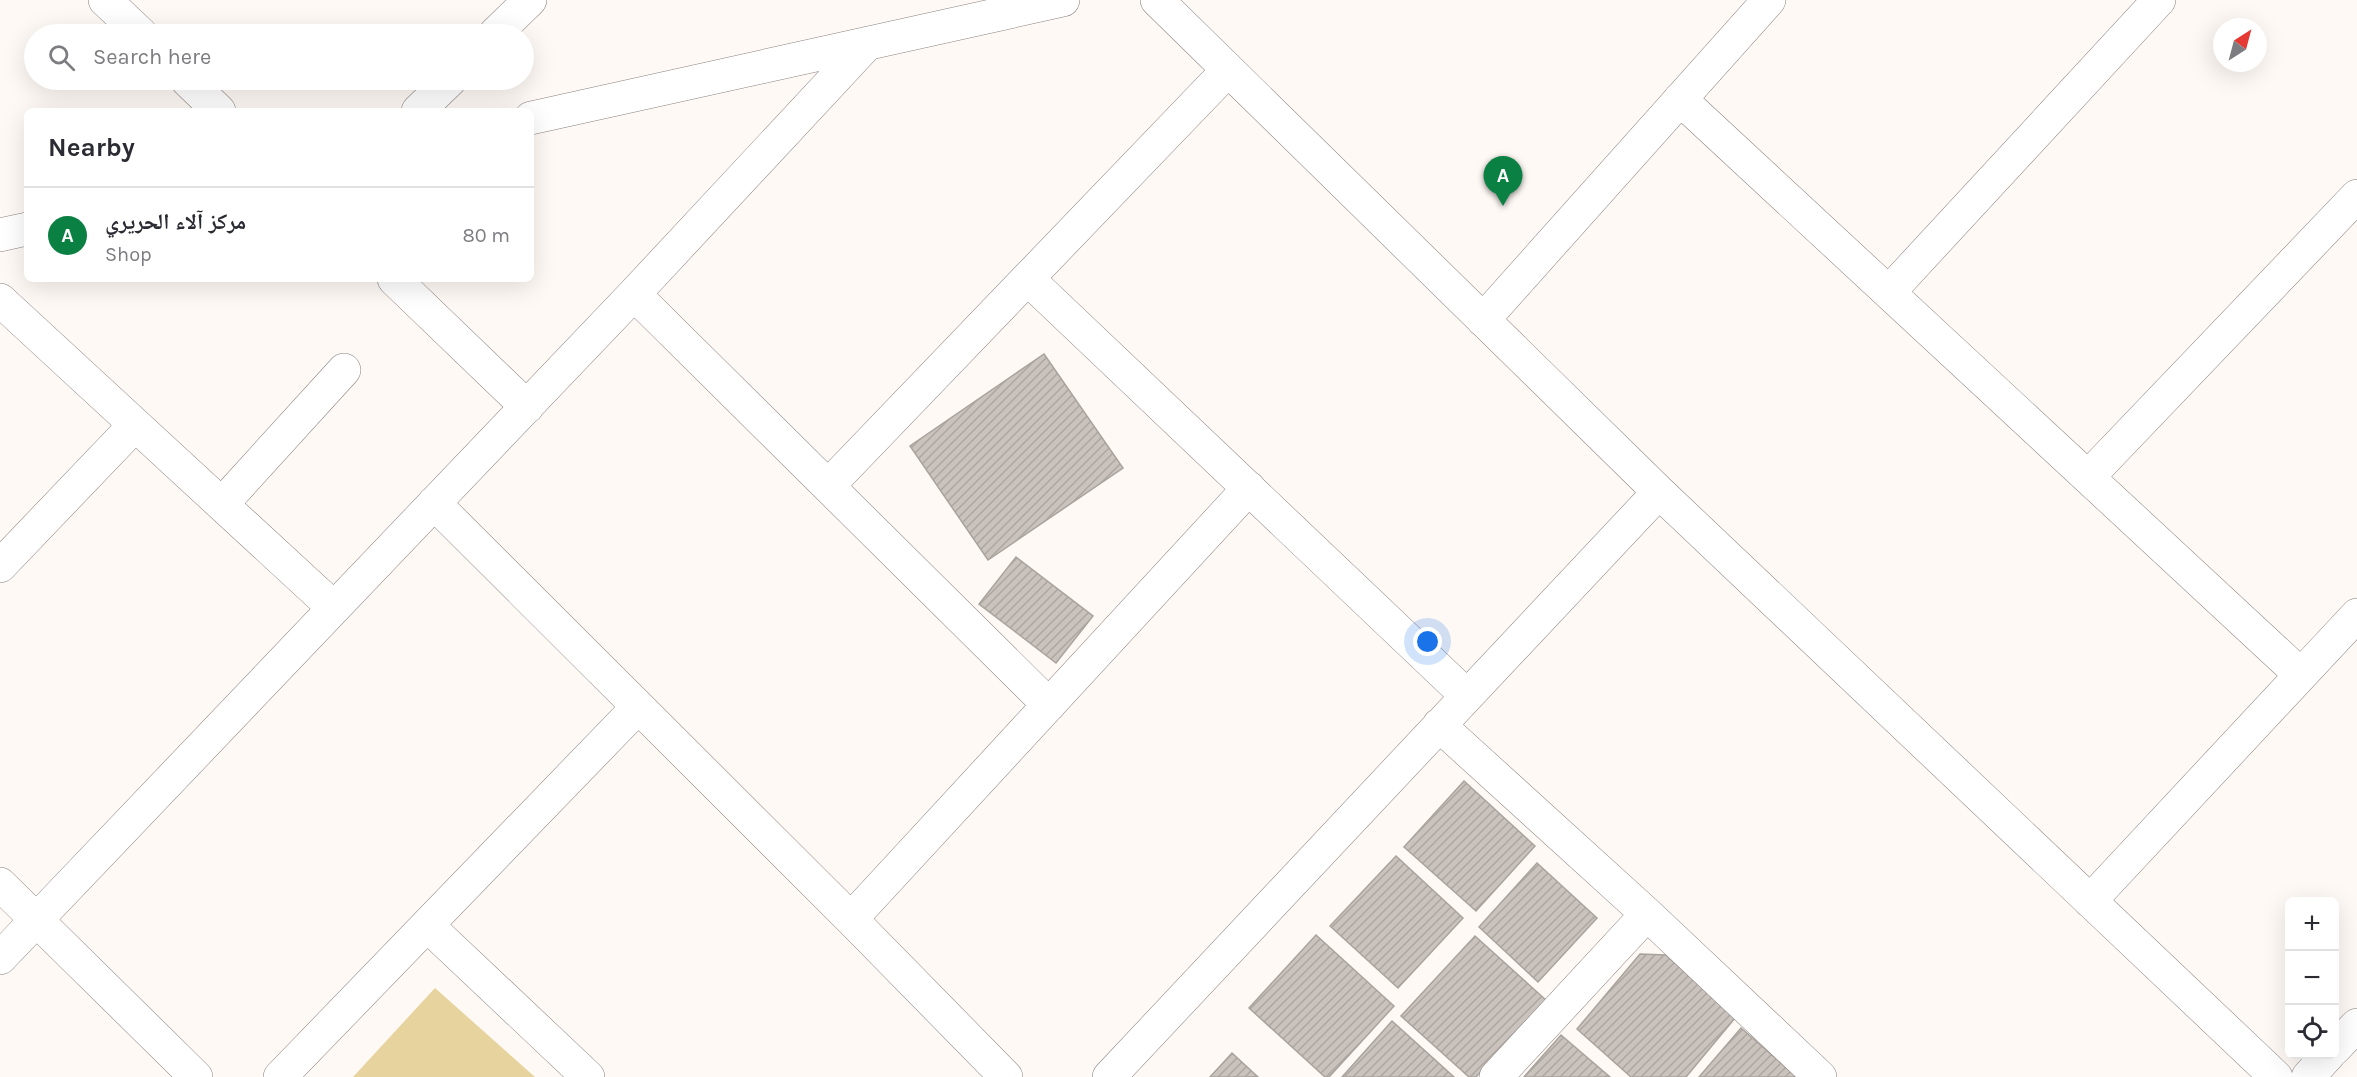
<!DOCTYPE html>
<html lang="en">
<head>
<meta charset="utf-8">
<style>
  :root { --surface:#fff; --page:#f7f7f7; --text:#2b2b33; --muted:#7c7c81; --line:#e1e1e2; --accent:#0b8043 }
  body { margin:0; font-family:Karla,"Noto Naskh Arabic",sans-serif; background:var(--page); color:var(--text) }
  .controls { position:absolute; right:18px; bottom:18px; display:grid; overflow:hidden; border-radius:9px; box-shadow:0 6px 24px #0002 }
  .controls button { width:54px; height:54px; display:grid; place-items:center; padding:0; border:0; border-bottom:2px solid var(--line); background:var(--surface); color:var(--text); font:30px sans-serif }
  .compass { position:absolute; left:2213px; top:18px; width:54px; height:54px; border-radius:50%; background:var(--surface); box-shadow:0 6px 24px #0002; rotate:36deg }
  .you { position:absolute; left:1428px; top:642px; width:21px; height:21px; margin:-15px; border:4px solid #fff; border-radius:50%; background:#1a73e8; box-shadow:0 0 0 9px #1a73e833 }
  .badge { display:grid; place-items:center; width:39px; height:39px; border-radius:50%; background:var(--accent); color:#fff; font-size:20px; font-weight:700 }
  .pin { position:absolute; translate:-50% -50px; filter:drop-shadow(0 2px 3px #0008) }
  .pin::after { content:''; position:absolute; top:32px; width:21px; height:18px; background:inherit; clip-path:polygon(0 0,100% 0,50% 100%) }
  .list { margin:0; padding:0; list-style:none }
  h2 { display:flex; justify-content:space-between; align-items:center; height:78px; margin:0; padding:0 24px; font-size:26px }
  h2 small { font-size:20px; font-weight:400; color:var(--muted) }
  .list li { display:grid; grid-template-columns:39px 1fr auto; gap:18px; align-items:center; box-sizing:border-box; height:96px; padding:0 24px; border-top:2px solid var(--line) }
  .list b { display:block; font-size:22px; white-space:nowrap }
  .list p { margin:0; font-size:20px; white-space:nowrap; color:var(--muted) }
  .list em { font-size:20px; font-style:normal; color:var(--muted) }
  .icon { flex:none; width:33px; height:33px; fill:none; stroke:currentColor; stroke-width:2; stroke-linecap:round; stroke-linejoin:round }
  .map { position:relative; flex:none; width:2357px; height:1077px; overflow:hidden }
  .search { position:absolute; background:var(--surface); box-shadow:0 6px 24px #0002; left:24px; top:24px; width:510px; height:66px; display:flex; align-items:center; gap:15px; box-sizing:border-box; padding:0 21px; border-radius:33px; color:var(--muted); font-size:22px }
  .panel { position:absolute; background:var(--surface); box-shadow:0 6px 24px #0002; left:24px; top:108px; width:510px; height:174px; border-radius:9px }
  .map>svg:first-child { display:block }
  .green { fill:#e7d39d }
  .building { fill:url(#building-hatch); stroke:#a9a39d; stroke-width:1.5 }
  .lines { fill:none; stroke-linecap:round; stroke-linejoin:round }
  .minor-casing { stroke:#8a817e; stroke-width:34 }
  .minor { stroke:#fff; stroke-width:33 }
</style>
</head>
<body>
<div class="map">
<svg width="2357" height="1077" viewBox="0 0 2357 1077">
  <defs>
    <pattern id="building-hatch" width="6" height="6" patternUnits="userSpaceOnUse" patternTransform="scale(1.5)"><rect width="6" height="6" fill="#cac3bd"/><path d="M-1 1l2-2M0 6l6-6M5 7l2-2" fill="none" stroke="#aca6a1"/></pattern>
  </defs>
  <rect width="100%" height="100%" fill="#fff9f6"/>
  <path class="green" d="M435,988l100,89h-182z"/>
  <path class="building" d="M1044,354l79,114 -135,92 -78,-114z
    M1016,557l77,59 -37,47 -77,-59z
    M1464,781l71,65 -59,65 -72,-64z
    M1396,856l67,62 -65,70 -68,-62z
    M1537,863l60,55 -59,64 -59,-55z
    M1316,935l78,71 -65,71h-4l-76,-69z
    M1475,936l72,65 -71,76h-7l-68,-61z
    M1640,954l26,1 69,63 -49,59h-55l-54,-48z
    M1392,1021l62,56h-112z
    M1741,1028l56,49h-98z
    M1561,1035l49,42h-86z
    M1232,1053l26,24h-48z"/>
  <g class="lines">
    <defs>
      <path id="minor" d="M105,0l36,34
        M1157,0l502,492 617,585
        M495,34l35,-34
        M187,80l32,31
        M1680,99l621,576
        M418,111l32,-31
        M531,118l532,-118
        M0,235l27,-6
        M394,279l133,128
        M1028,279l439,417
        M1889,292l270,-292
        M634,294l415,411
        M0,300l334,308
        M1483,320l286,-320
        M2088,477l269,-281
        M828,486l400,-416
        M434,503l417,416 155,158
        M222,504l122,-134
        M0,566l135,-141
        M1439,725l208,189
        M0,884l196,193
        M2090,901l267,-286
        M851,919l398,-431
        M427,925l161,152
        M0,958l634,-664 234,-251
        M2334,1049l23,-24
        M280,1077l358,-370
        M1109,1077l550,-585
        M1496,1077l151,-163 173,163
        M2308,1077l21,-23"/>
    </defs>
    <use href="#minor" class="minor-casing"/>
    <use href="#minor" class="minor"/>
  </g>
</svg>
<div class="controls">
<button>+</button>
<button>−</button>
<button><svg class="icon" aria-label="locate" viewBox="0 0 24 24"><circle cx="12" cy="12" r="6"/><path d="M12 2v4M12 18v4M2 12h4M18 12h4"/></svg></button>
</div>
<svg class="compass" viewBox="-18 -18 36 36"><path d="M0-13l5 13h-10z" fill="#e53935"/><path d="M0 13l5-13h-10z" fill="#7c7c81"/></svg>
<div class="you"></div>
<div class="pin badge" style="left:1503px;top:206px">A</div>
<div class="search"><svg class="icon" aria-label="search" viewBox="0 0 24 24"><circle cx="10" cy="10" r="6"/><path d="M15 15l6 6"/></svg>Search here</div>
<section class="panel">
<h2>Nearby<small></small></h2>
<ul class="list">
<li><span class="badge">A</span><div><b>مركز آلاء الحريري</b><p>Shop</p></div><em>80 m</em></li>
</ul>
</section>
</div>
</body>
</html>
